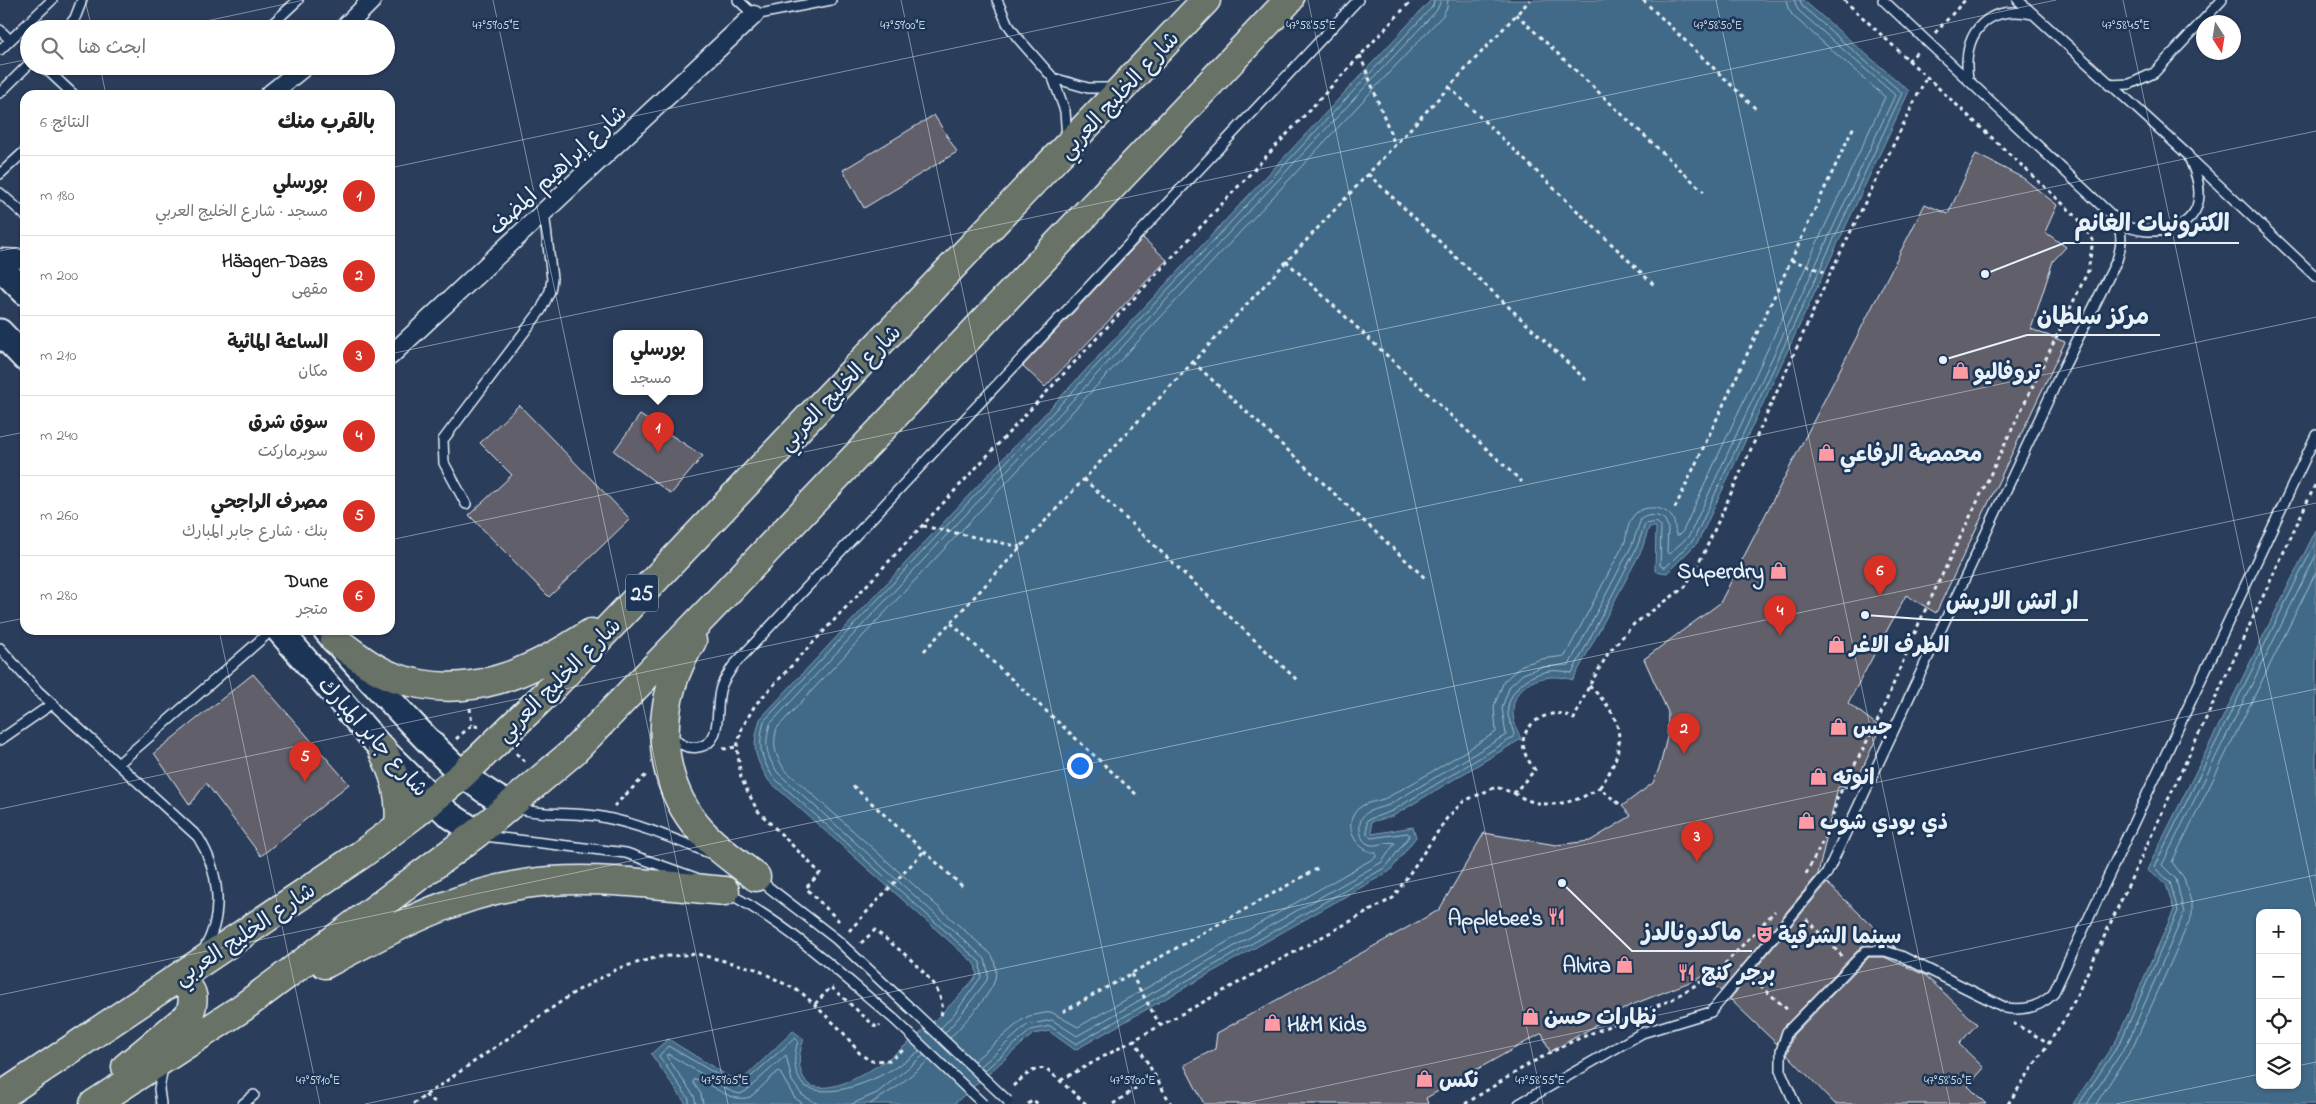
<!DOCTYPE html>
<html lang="ar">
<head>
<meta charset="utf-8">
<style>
  :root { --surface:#fff; --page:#f2f2f2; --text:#222; --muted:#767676; --line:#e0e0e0; --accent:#d93025 }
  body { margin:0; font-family:"Indie Flower","Playpen Sans Arabic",sans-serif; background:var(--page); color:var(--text); direction:rtl }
  .controls { position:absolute; right:15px; bottom:15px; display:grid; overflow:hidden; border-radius:10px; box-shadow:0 1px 4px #0004 }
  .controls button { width:45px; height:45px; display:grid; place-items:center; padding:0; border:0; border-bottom:1px solid var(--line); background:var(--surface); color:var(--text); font:25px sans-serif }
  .compass { position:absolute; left:2196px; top:15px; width:45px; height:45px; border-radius:50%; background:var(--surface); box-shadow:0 1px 4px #0004; rotate:168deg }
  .you { position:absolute; left:1079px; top:765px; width:18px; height:18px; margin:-12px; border:4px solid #fff; border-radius:50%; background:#1a73e8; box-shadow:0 0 0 8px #1a73e833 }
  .badge { display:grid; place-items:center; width:32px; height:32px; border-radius:50%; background:var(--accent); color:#fff; font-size:16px; font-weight:700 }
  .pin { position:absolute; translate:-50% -41px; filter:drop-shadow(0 1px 2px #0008) }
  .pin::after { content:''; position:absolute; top:26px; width:18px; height:15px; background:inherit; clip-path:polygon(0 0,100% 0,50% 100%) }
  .popup { position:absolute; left:613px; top:330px; width:90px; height:65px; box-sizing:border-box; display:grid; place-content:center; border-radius:10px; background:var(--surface); filter:drop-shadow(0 1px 4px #0005); font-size:16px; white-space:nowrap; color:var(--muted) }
  .popup b { font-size:19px; color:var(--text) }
  .popup::after { content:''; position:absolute; left:50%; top:100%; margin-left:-10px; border:10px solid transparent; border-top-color:var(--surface) }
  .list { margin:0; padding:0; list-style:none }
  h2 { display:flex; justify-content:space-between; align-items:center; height:65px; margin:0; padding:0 20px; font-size:21px }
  h2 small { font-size:16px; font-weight:400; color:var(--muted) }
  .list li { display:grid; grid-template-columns:32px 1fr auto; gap:15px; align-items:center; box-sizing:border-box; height:80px; padding:0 20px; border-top:1px solid var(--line) }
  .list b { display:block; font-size:19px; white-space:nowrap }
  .list p { margin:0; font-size:16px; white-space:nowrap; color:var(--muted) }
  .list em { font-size:16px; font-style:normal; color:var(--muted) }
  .icon { flex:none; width:28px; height:28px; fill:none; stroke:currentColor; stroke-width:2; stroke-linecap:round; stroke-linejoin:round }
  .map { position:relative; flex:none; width:2316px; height:1104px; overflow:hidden; direction:ltr }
  .search { position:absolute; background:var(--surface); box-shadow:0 1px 4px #0004; left:20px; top:20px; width:375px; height:55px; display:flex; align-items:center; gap:12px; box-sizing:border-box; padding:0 18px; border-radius:28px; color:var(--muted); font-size:19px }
  .panel { position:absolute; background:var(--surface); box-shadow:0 1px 4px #0004; left:20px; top:90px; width:375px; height:545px; border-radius:15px; direction:rtl }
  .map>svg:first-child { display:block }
  .water { fill:#406a87; stroke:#83a0b4; fill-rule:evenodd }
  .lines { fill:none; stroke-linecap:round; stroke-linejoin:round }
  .shore { stroke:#a5bbcb; stroke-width:1 }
  .building { fill:#605e6a; stroke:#e8f1f8 }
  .service-casing { stroke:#e8f1f8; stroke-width:12 }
  .minor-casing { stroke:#e8f1f8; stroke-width:21 }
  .secondary-casing { stroke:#e8f1f8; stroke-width:29 }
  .primary-casing { stroke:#e8f1f8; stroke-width:31 }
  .path { stroke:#e8f1f8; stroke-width:3; stroke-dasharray:4 4; stroke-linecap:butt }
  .service { stroke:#1d3557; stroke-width:9 }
  .minor { stroke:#1d3557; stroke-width:18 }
  .secondary { stroke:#1d3557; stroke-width:25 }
  .primary { stroke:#697266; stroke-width:28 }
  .service-bridge-casing { stroke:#e8f1f8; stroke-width:12; stroke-linecap:butt }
  .service-bridge { stroke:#1d3557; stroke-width:9 }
  .ticks { fill:none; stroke:#e8f1f8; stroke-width:1; stroke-opacity:0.45 }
  .labels { text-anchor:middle; stroke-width:5; stroke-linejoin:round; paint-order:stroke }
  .shield { fill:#1d3557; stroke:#abb9c8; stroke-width:1 }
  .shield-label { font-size:21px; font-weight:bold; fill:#e8f1f8 }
  .street-label { font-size:22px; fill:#e8f1f8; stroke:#1d3557 }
  .poi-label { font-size:22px; font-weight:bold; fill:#e8f1f8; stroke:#1d3557; text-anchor:start }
  .ticks-label { font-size:12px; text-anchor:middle; fill:#e8f1f8; stroke:#1d3557; stroke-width:5; stroke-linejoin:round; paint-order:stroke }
  .leader { fill:none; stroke:#e8f1f8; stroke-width:2 }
  .callout-dot { fill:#e8f1f8; stroke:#1d3557; stroke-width:2 }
  .callout-label { font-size:24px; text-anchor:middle; font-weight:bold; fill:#e8f1f8; stroke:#1d3557; stroke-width:5; stroke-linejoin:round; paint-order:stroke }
</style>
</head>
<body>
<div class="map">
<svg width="2316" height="1104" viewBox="0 0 2316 1104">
  <rect width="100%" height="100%" fill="#2a3d5b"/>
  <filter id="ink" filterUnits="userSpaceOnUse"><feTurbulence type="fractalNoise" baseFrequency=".02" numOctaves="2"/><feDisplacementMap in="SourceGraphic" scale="10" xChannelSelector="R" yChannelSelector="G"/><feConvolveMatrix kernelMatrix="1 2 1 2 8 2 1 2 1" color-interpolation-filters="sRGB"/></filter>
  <g filter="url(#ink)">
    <path class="water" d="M1431,0h372l106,91 -211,451 -31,31 -12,-2 1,-44h-7l-7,22 -69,131c-22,-8 -58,-1 -60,29 -1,10 4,21 8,30l-128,77 -22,6 1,12 41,-7 3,10 -26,34 -315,179 -26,-19 -16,3 -79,70h-268l-35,-50 17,-15 71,44 54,-52 11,8c-6,16 -8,32 5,46 45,19 144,-78 168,-110l-2,-11 -206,-183c-16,-27 -17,-33 -9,-62z
      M2316,530v574h-243l44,-65 57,-129 -8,-26 -19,-14zM2260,913h37v172h-37z"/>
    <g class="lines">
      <path class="shore" d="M940,1029l15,-16 26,-36 -1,-15 -207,-185c-13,-21 -15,-31 -9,-56l669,-715 1,-6
        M945,1033l14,-16 28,-37 1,-7 -3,-14 -207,-186c-12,-18 -14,-27 -8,-49l667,-714 4,-10
        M950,1038c11,-12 42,-44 45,-59 2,-8 0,-17 -3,-24l-208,-186c-9,-15 -12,-24 -7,-41l666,-713 4,-8 1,-7
        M974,1061l48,-41 7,-4 22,-4 27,15 298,-170v-4c-23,-3 -34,-31 -17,-45 8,-7 20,-6 29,-11 37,-20 73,-43 108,-65l-2,-26 10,-25 18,-16 20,-6 23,-3 60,-114c2,-9 3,-20 9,-27 10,-11 32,-9 39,4 2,5 2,10 3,16h3l4,-4 202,-434 -92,-81 -5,-8 -2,-8
        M980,1067l47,-42 25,-5 25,16 305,-174 13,-19c-8,-3 -19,5 -27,1 -6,-3 -7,-8 -8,-14 -2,-19 13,-20 29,-25l117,-70 -4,-28 8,-21 13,-12 18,-7 28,-2 63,-120 9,-26c7,-5 17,-5 24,1l3,7 -1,25 2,2 20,-18 206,-441 -97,-85 -4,-10
        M984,1071l47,-41 19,-4 26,18 310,-177 24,-32 -3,-2 -36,5 -4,-4v-14l25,-9 122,-74c0,-9 -8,-19 -6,-30 4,-23 30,-39 53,-36 4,0 7,2 11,2l65,-126 8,-23 11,-2 5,4 -1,39 2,2h4l28,-28 208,-446 -100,-87 -2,-6
        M689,1104v-5l-30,-43 9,-10 71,41 56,-49 3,3c-5,16 -5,30 5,44 31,19 90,-12 116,-34
        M696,1104l-2,-8 -27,-39 1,-3 64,38 8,2 6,-3 40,-36 6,26 10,14 16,9
        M703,1104l-2,-10 -8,-12 2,-3c17,4 36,25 55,18 11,-8 19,-19 29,-26l15,26 9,7
        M852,1104l25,-11 47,-38
        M870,1104l27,-17 32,-27
        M2079,1104l42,-63 57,-130 -8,-29 -16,-15 162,-326
        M2087,1104l40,-60 57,-131 -8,-34 -14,-14 154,-310
        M2096,1104l37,-57 59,-132v-10l-8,-27 -12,-16 144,-290"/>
    </g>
    <path class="building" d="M934,115l23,37 -93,56 -21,-38z
      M1976,154l47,24 34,27 -12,27 21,15 -13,14 -22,68 34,13 -129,271 -30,-18 -58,108 33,25 -27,59h-16l-20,87 -97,117 -16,-15 -76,30 -79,46 -8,-19 -116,65 2,6h-224l-20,-39 31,-16 2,-16 222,-123 45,-77 72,12 34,-4 41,-25 -9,-10 31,-23 7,-17 7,-29 1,-25 -24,-53 76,-56 205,-399 23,10z
      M1143,238l24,22 -122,127 -22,-21z
      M519,405l111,114 -81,78 -80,-82 43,-40 -32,-32z
      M640,415l63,41 -32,38 -57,-43z
      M253,674l96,110 -88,72 -55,-73 -16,22 -36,-52z
      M1827,883l69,65 -11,-3 -23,1 -79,82 -6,16 -47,-45z
      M1869,957h15l41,18 52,49 -18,20 25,24 -16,18 18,18h-151l-48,-50 6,-19z"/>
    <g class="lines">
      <defs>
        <path id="service" d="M738,0l16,15 77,-15
          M997,0l10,23 10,14 36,41 12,33 2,27
          M1883,0l238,224c28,14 79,9 78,-32 0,-13 -6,-25 -11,-37l-170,-155
          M66,29l9,-11 7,-18
          M267,29l31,-29
          M0,30l10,10
          M0,50l52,-50
          M43,66l31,29
          M1053,78l35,10h24
          M1968,80c-6,-45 16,-76 65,-66
          M2109,85l21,-1 24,-11 68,-73
          M0,93l29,-29
          M2191,159l125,118
          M0,174l25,-23
          M0,193l25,22
          M466,504l-22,-41 -1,-23 98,-130 9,-19 2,-12 -8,-67
          M0,648l38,43 160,146c21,33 27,78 6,112
          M670,735c7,8 17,14 28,12 27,-4 16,-41 23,-60 3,-8 8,-14 12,-21l625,-666
          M0,740l52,-36
          M118,764l154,-134
          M514,807c24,9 62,5 88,10 37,7 72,22 107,36
          M484,836l142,17 70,25
          M758,879l78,60 72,67
          M728,893c63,34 113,81 167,127
          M161,1104l-2,-15 4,-22
          M243,1104l11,-9
          M1519,1104l123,-71 69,-21 116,-139 232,-496 58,-117c5,-15 6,-28 -2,-41
          M1795,1104l-14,-32v-21l6,-19 79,-81h19l16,5 105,52c19,3 34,-1 47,-14l263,-559"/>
        <path id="minor" d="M343,29l29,-29
          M269,95l36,-29
          M0,258l25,1
          M390,356l364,-341"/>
        <path id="secondary" d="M0,267l25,25
          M0,332l25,26
          M279,630l103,119 66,65 29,19
          M326,630c23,27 48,53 72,79 35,37 67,74 113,97"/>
        <path id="primary" d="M335,640c18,13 37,29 59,37 72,26 137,-4 197,-44
          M692,641c-35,56 -39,129 3,183 17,21 40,37 61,53
          M382,749c13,26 20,48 17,77
          M325,964c71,-38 143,-77 226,-83 58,-4 116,5 174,10
          M126,1067l63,-52c7,-18 5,-27 -14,-35
          M0,1097l362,-243 53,-40 47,-39 85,-82 659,-693
          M94,1104l148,-96 235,-175 96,-81 157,-163 559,-589"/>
      </defs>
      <use href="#service" class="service-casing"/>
      <use href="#minor" class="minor-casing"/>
      <use href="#secondary" class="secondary-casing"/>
      <use href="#primary" class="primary-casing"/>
      <path class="path" d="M1643,0l113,109
        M1516,14l188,178
        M1935,33l30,-33
        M1360,55l35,90
        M1908,61l9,-9
        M1449,87l205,198
        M1368,174l219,207
        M1791,260l39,14
        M1286,261l236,221
        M1193,362l232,216
        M1084,479l214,202
        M1675,508l179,-382
        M923,526l98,21
        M951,623l187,173
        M924,651l606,-651
        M1589,686c37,32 39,64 10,102
        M470,708l2,17
        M456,739l16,-14 7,2
        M723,749l14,-2
        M516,753l10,10
        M853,786l109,100
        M1514,793c26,18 60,12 85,-5l23,18
        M614,806l33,-32
        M1806,874l23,-45 8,-30 42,-81 41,-97 168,-350 5,-31 -16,-23 -233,-217
        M1806,919l36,37
        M839,921l-33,-33 14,-15 -63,-63 -16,-32 -4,-31 5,-19 13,-23 657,-705
        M849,931l76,-81
        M861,943l14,-13c21,18 79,57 65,88
        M1131,974l29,51
        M1754,980l35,31
        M815,1004l16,-17 46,41 3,-3
        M1063,1012l257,-145
        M2013,1023l36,20
        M1134,1039l37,65
        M1061,1080l332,-182 54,-80 17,-17 32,-14 18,6 21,-23c-4,-6 -10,-13 -11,-21 -6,-21 20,-39 40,-35 3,1 7,3 10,5l15,-33 20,-34 25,-28 51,-37 19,-34 126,-279 96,-196
        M1013,1086c10,-8 20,-20 34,-17l39,35
        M425,1095l13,9
        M413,1104l162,-112 44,-24 39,-11 39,-3 59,15 46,24 40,38 19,24 11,6 18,-1 16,-12
        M1028,1104l5,-4 5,4
        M1113,1104l42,-29
        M1465,1104l64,-40 44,-23 98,-41 46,-28 58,-61
        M2008,1104l60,-90 248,-531"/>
      <use href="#service" class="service"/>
      <use href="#minor" class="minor"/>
      <use href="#secondary" class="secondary"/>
      <use href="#primary" class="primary"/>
      <defs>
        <path id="service-bridge" d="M908,1006l100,95
          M895,1020l88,84"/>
      </defs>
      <use href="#service-bridge" class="service-bridge-casing"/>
      <use href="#service-bridge" class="service-bridge"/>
    </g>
  </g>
  <path class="ticks" d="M85,0l7,29M493,0l235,1104M901,0l234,1104M1308,0l235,1104M1716,0l234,1104M2123,0l193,907M169,29l135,-29M0,65l29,-6M100,66l6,29M390,168l790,-168M0,251l25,-5M390,354l1666,-354M0,437l25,-5M390,540l1926,-409M0,623l25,-5M219,630l101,474M0,809l2316,-492M0,995l2316,-492M2297,1066l19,-4M365,1104l1951,-415M1241,1104l1075,-229M2116,1104l144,-30"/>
  <defs>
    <symbol id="shop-bare" viewBox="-9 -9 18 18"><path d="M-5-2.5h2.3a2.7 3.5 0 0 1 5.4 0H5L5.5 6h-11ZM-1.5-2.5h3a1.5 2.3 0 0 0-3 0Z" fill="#ff9aa2" stroke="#1d3557" stroke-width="2.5" paint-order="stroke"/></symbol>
    <symbol id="restaurant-bare" viewBox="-9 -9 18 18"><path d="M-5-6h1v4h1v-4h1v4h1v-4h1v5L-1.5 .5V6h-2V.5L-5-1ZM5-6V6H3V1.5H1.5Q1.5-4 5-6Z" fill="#ff9aa2" stroke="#1d3557" stroke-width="2.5" paint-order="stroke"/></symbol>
    <symbol id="theatre-bare" viewBox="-9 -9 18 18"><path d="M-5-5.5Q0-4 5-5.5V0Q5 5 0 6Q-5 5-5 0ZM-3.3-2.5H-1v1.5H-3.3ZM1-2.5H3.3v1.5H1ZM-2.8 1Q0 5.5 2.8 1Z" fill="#ff9aa2" stroke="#1d3557" stroke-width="2.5" paint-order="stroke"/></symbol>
  </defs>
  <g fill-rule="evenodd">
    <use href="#shop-bare" x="1948" y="358" width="25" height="25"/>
    <use href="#shop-bare" x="1814" y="440" width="25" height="25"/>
    <use href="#shop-bare" x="1766" y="558" width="25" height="25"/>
    <use href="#shop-bare" x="1824" y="632" width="25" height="25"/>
    <use href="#shop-bare" x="1826" y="714" width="25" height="25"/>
    <use href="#shop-bare" x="1806" y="764" width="25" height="25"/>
    <use href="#shop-bare" x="1794" y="808" width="25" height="25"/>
    <use href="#restaurant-bare" x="1544" y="904" width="25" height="25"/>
    <use href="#theatre-bare" x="1752" y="922" width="25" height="25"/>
    <use href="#shop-bare" x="1612" y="952" width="25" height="25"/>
    <use href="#restaurant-bare" x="1674" y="960" width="25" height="25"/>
    <use href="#shop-bare" x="1518" y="1004" width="25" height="25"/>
    <use href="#shop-bare" x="1260" y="1010" width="25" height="25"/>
    <use href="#shop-bare" x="1412" y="1066" width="25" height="25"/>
  </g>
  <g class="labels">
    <rect class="shield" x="626" y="574.5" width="32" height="37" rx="4"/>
    <g class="shield-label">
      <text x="642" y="600">25</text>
    </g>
    <g class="street-label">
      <text transform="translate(1118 94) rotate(-47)" y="8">شارع الخليج العربي</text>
      <text transform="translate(557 169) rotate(-43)" y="8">شارع إبراهيم المضف</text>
      <text transform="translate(839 387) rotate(-46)" y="8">شارع الخليج العربي</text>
      <text transform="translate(558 679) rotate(-45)" y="8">شارع الخليج العربي</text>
      <text transform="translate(374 736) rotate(48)" y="8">شارع جابر المبارك</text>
      <text transform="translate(244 933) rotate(-34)" y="8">شارع الخليج العربي</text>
    </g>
    <g class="poi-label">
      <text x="1974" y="379">تروفاليو</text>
      <text x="1840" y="461">محمصة الرفاعي</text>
      <text x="1764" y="578" text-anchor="end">Superdry</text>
      <text x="1850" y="652">الطرف الاغر</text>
      <text x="1853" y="734">جس</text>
      <text x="1833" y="784">انوته</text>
      <text x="1820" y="829">ذي بودي شوب</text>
      <text x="1543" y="925" text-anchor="end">Applebee's</text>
      <text x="1778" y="943">سينما الشرقية</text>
      <text x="1611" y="972" text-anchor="end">Alvira</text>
      <text x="1701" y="980">برجر كنج</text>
      <text x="1544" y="1024">نظارات حسن</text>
      <text x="1287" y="1031">H&amp;M Kids</text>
      <text x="1439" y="1087">نكس</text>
    </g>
  </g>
  <g class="ticks-label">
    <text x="496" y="29">47°59'05"E</text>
    <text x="903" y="29">47°59'00"E</text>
    <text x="1311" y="29">47°58'55"E</text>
    <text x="1718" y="29">47°58'50"E</text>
    <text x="2126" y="29">47°58'45"E</text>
    <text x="318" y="1084">47°59'10"E</text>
    <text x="725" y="1084">47°59'05"E</text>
    <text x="1133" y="1084">47°59'00"E</text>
    <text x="1540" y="1084">47°58'55"E</text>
    <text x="1948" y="1084">47°58'50"E</text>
  </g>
  <path class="leader" d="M1985 274L2064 243H2239M1943 360L2027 335H2160M1865 615L1935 620H2088M1562 883L1632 951H1752"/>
  <g class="callout-dot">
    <circle cx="1985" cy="274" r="5"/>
    <circle cx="1943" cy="360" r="5"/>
    <circle cx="1865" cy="615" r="5"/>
    <circle cx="1562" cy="883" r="5"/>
  </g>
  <g class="callout-label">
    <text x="2152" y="231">الكترونيات الغانم</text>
    <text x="2093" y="324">مركز سلطان</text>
    <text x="2012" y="609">ار اتش الاربش</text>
    <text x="1692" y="940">ماكدونالدز</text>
  </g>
</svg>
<div class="controls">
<button>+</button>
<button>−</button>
<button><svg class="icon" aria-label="locate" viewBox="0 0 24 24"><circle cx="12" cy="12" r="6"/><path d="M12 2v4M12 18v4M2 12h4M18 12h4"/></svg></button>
<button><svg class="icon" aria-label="layers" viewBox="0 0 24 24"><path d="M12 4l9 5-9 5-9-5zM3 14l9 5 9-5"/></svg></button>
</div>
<svg class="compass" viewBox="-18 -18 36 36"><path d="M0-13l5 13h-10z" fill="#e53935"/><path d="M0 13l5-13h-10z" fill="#767676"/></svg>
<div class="you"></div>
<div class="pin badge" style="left:658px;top:453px">1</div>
<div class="popup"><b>بورسلي</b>مسجد</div>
<div class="pin badge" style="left:1684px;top:754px">2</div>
<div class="pin badge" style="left:1697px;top:862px">3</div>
<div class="pin badge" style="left:1780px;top:636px">4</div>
<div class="pin badge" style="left:305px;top:782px">5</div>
<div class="pin badge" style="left:1880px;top:596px">6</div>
<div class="search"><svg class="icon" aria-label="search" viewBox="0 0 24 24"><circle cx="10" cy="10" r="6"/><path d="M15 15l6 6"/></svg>ابحث هنا</div>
<section class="panel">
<h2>بالقرب منك<small>النتائج: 6</small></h2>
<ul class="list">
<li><span class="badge">1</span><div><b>بورسلي</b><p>مسجد · شارع الخليج العربي</p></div><em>180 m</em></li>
<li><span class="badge">2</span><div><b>Häagen-Dazs</b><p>مقهى</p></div><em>200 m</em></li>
<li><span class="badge">3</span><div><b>الساعة المائية</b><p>مكان</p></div><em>210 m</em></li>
<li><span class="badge">4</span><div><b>سوق شرق</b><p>سوبرماركت</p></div><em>240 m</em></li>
<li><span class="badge">5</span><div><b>مصرف الراجحي</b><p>بنك · شارع جابر المبارك</p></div><em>260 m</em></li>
<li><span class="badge">6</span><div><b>Dune</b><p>متجر</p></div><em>280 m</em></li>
</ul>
</section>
</div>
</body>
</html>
